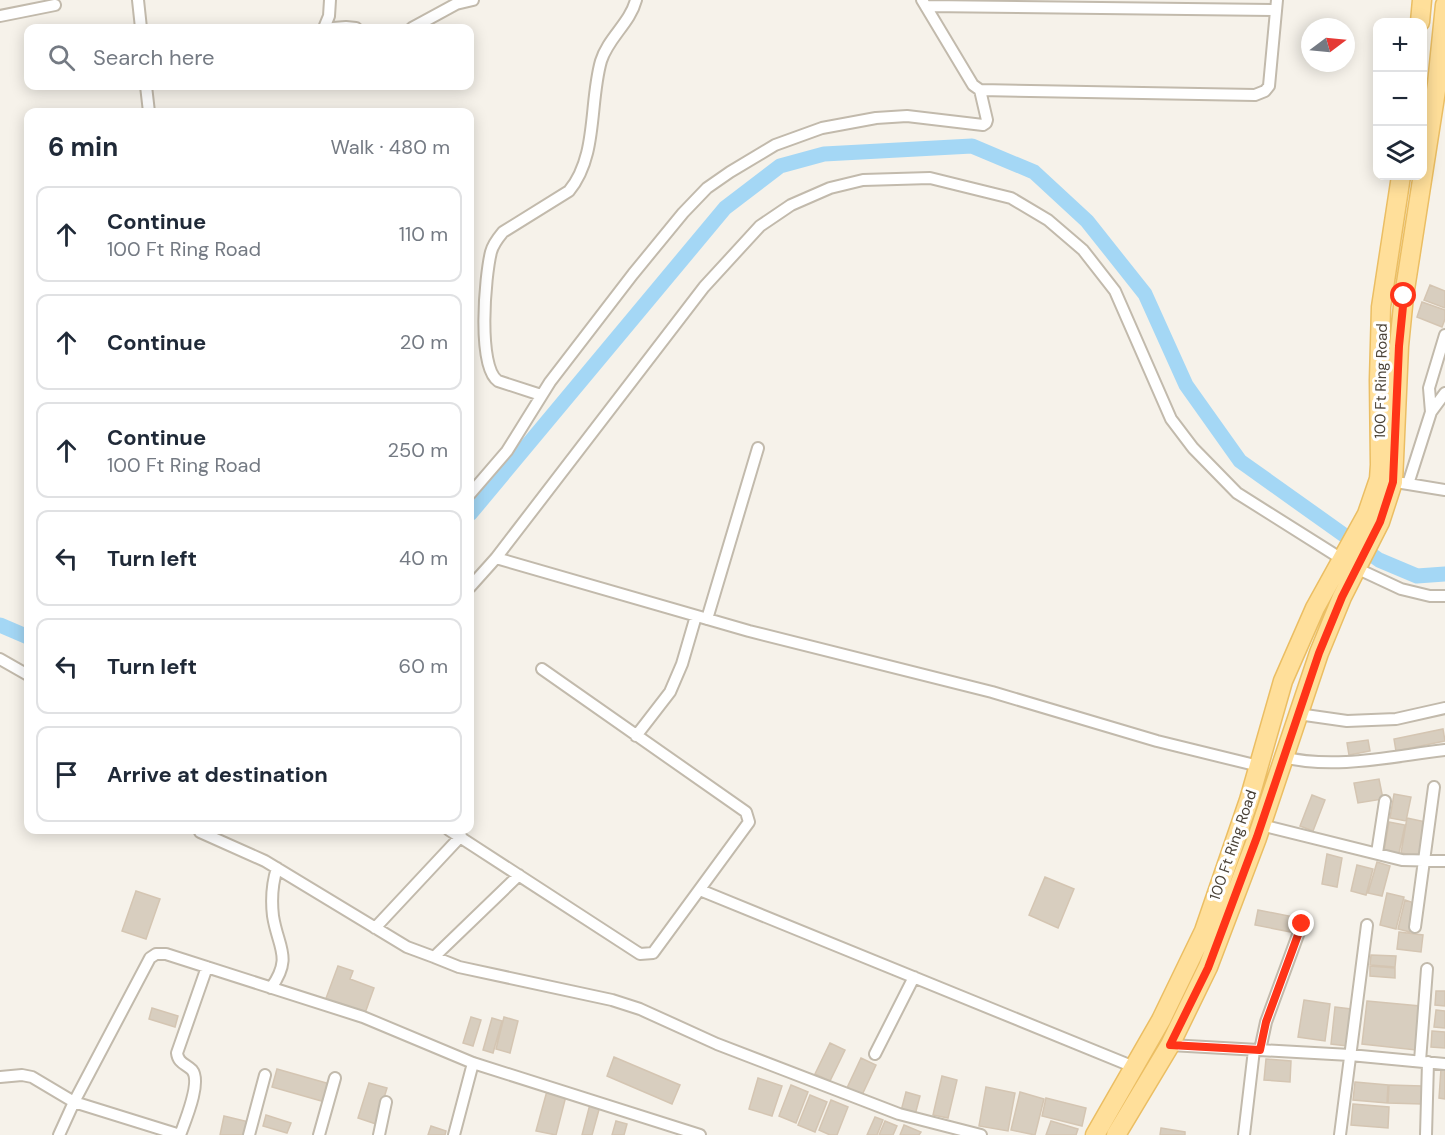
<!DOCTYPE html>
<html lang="en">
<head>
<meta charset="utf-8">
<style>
  :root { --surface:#fff; --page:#f6f6f7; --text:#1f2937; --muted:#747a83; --line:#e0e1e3 }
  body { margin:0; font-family:"DM Sans",sans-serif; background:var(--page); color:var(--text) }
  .controls { position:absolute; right:18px; top:18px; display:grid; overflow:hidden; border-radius:12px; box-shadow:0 3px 15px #0003 }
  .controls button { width:54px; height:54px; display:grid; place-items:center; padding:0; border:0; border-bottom:2px solid var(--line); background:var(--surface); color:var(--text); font:30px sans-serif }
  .compass { position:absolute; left:1301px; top:18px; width:54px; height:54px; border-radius:50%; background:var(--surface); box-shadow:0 3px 15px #0003; rotate:74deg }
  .stop { position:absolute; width:18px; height:18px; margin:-14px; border:4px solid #ff3418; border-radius:50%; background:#fff }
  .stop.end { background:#ff3418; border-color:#fff; box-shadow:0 2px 6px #0008 }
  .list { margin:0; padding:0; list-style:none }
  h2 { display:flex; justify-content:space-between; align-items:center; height:78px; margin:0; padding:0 24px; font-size:26px }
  h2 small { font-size:20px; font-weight:400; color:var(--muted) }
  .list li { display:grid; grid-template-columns:39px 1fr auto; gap:18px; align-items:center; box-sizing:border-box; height:96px; margin:0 12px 12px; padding:0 12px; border:2px solid var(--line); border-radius:12px }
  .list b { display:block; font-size:22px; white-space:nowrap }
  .list p { margin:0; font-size:20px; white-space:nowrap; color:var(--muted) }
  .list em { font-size:20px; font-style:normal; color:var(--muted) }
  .icon { flex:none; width:33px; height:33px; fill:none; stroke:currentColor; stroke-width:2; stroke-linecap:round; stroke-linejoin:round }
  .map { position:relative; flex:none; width:1445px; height:1135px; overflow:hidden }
  .search { position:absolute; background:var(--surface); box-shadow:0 3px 15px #0003; left:24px; top:24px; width:450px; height:66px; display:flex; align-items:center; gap:15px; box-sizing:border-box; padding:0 21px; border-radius:12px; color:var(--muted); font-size:22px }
  .panel { position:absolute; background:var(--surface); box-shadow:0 3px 15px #0003; left:24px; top:108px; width:450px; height:726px; border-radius:12px }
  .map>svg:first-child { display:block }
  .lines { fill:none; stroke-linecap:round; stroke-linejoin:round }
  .canal { stroke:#a4d7f5; stroke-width:15 }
  .building { fill:#d8cebf; stroke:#d4c5b2; stroke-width:1.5 }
  .minor-casing { stroke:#c2baac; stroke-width:14 }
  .primary-casing { stroke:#ebbe63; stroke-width:21 }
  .minor { stroke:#fff; stroke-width:10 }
  .primary { stroke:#ffdf9a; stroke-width:18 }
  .route { stroke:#ff3418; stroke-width:8 }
  .labels { text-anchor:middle; stroke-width:6; stroke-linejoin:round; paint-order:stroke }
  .street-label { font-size:15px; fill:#4b4338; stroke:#fff }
</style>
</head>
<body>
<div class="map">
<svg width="1445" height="1135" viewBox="0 0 1445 1135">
  <rect width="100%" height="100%" fill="#f6f2ea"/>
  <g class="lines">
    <path class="canal" d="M470,514l255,-306 55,-42 44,-12 148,-8 62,26 53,49 58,73 41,91 54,76 139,99 38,16 28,-2
      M0,625l28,12"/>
  </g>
  <path class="building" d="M1430,285l15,6v17l-21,-8z
    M1422,302l23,8v9l-3,8 -25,-10z
    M1443,729l2,12 -49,10 -2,-12z
    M1368,740l2,11 -21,4 -2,-12z
    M1379,779l4,20 -25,4 -4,-20z
    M1394,794l17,3 -5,24 -16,-3z
    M1312,795l13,5 -12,31 -13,-5z
    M1407,818l19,4 -7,34 -18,-3z
    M1389,822l16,3 -6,28 -15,-2z
    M1327,854l15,4 -5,29 -15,-3z
    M1377,862l13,4 -8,30 -14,-3z
    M1357,865l16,4 -7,26 -15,-4z
    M1045,877l29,12 -16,39 -29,-13z
    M136,891l24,8 -14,40 -24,-8z
    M1387,893l17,4 -8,32 -16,-4z
    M1405,900l12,4 -7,28 -12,-3z
    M1258,910l41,8 -3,15 -41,-8z
    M1399,932l24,3 -2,17 -24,-3z
    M1371,955l25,1 -1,11 -25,-2z
    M338,966l15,5 -3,8 24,9 -10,28 -39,-15z
    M1370,966l25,2v10l-25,-2z
    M1436,991h9v15l-10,-1z
    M1304,1000l26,4 -5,37 -27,-4z
    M1367,1001l53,5 -4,44 -54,-6z
    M1335,1007l16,2 -4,37 -16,-2z
    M152,1008l26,8 -3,11 -26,-8z
    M1436,1010l9,1v17l-11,-1z
    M471,1017l10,3 -8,26 -10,-3z
    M504,1017l14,4 -8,32 -14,-4z
    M492,1018l10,3 -9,32 -10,-3z
    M1432,1031l13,1v16l-14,-1z
    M830,1043l15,7 -15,31 -15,-7z
    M614,1057l66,28 -8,19 -65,-28z
    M861,1058l15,7 -14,30 -15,-7z
    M1266,1059l25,2 -1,21 -26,-2z
    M277,1069l53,15 -5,18 -53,-15z
    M1441,1069l4,1v29l-6,-1z
    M942,1076l15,4 -9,38 -15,-3z
    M758,1078l24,8 -10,30 -23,-7z
    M1355,1082l33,3 -1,18 -34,-3z
    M369,1083l18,5 -11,36 -18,-6z
    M791,1085l17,7 -12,31 -17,-7z
    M1389,1085l33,1v18l-34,-1z
    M986,1087l29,6 -7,38 -29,-5z
    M547,1091l19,5 -10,39 -20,-4z
    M906,1092l14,4 -5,19 -14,-4z
    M1020,1092l24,7 -9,36 -24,-5z
    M810,1095l17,7 -12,30 -17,-7z
    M1046,1098l40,10 -4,18 -40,-10z
    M831,1100l17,7 -11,28h-7l-11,-5z
    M590,1104l10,2 -8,29h-10z
    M1353,1104l36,3 -1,21 -37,-3z
    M266,1115l25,8 -4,10 -24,-7z
    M224,1116l25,6 -4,13h-25z
    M875,1117l8,3 -6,15h-10z
    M616,1121l11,3 -3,11h-12z
    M885,1121l12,5 -4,9h-14z
    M1051,1121l27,8 -2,6h-30z
    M904,1125l17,7 -2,3h-19z
    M431,1126l15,5 -1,4h-17z
    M1161,1128l24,4v3h-25z"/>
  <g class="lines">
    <defs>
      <path id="minor" d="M138,0l3,28
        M922,0l51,85 7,5 275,5 10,-4 4,-5 8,-86
        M926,6l350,4
        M0,16l55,-11
        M324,28l5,-12 1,-16
        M333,28l13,-1 10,1
        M412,28l44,-24 17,-4
        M146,86l3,26
        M541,395l-43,-14c-21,-14 -13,-105 -7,-129 2,-8 7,-14 12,-20l66,-41c29,-35 20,-88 32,-130 7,-23 29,-38 35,-61
        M1431,412l-2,-24 16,-53
        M1402,483l43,7
        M1408,484l23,-72 14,-19
        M470,494l37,-43 43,-69 83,-108 50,-61 24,-25 23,-16 45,-27 47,-17 54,-10 31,-2 76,9 3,-2 1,-3 -7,-30
        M496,558l253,73 243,61 165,49 102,25
        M470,587l26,-29 208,-271 56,-61 31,-21 39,-17 33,-8 67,-2 81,20 37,22 35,30 32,41 56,128 22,29 44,45 119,75 45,21 29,7h15
        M707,619l51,-171
        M0,659l28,16
        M1298,714l49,7 49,-2 49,-11
        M636,736l34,-44 12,-28 14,-48
        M1283,757c52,13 110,-1 162,-7
        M1261,825l141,35 43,1
        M449,830l191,124 13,-1 96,-131 -3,-10 -204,-143
        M200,832l65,29 142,86 27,10 25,10 153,33 28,9 77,35 182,70 82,21
        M1377,853l8,-52
        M700,890l434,177
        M1415,927l19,-140
        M375,928l86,-92
        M434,957l85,-82
        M271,988c22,-31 7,-40 2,-72 -2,-17 -1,-32 4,-48
        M1170,1045l180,10 95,9
        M1260,1050l6,-28 36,-98
        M875,1054l39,-77
        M1420,1061l7,-92
        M0,1077l22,-2 10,2 42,25 106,33
        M59,1135l15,-33 76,-144 6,-4h10l197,63 110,46 227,72
        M180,1135c5,-14 22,-53 12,-65 -6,-6 -14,-7 -15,-17l30,-86
        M249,1135l16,-60
        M319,1135l16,-57
        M379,1135l7,-33
        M454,1135l19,-72
        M1244,1135l10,-85
        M1340,1135l27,-210
        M1426,1135l2,-73"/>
      <path id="primary" d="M1420,22l2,-22
        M1095,1135l66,-115 43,-89 45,-131 34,-119 32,-73 52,-94 12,-35 1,-14 -1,-85 2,-73 20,-131
        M1116,1135l54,-90 38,-78 49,-129 62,-185 23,-56 38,-75 13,-40 6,-136 5,-50 33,-212 8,-79"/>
    </defs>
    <use href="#minor" class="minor-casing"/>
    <use href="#primary" class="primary-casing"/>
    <use href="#minor" class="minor"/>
    <use href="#primary" class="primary"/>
  </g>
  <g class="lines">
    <path class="route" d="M1302,924l-36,98 -6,28 -90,-5 38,-77 49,-131 62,-184 23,-56 38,-75 13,-40 6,-136 5,-50"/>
  </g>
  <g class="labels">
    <g class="street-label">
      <text transform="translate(1381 381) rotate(-89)" y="5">100 Ft Ring Road</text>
      <text transform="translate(1233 845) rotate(-71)" y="5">100 Ft Ring Road</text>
    </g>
  </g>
</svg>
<div class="controls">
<button>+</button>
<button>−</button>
<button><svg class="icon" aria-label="layers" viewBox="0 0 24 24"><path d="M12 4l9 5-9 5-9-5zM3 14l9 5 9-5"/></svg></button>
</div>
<svg class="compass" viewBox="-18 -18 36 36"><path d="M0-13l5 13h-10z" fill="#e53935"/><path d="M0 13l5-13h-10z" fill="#747a83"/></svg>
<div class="stop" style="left:1404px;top:296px"></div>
<div class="stop end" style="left:1302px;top:924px"></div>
<div class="search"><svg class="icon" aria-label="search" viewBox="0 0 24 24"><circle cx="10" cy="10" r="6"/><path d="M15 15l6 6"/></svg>Search here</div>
<section class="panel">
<h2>6 min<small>Walk · 480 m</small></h2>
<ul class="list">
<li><svg class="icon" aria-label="ahead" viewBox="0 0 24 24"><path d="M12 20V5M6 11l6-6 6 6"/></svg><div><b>Continue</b><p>100 Ft Ring Road</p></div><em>110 m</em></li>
<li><svg class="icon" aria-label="ahead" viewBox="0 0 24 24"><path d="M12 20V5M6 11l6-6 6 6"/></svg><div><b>Continue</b></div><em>20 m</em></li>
<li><svg class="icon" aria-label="ahead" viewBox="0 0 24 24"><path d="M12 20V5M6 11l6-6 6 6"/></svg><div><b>Continue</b><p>100 Ft Ring Road</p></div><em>250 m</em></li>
<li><svg class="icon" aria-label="left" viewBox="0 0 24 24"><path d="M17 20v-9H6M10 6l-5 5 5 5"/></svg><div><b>Turn left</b></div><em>40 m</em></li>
<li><svg class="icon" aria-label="left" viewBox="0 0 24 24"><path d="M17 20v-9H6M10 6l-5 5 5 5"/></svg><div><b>Turn left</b></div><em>60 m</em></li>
<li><svg class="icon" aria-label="arrive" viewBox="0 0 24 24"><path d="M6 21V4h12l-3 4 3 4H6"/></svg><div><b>Arrive at destination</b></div></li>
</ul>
</section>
</div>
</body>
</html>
